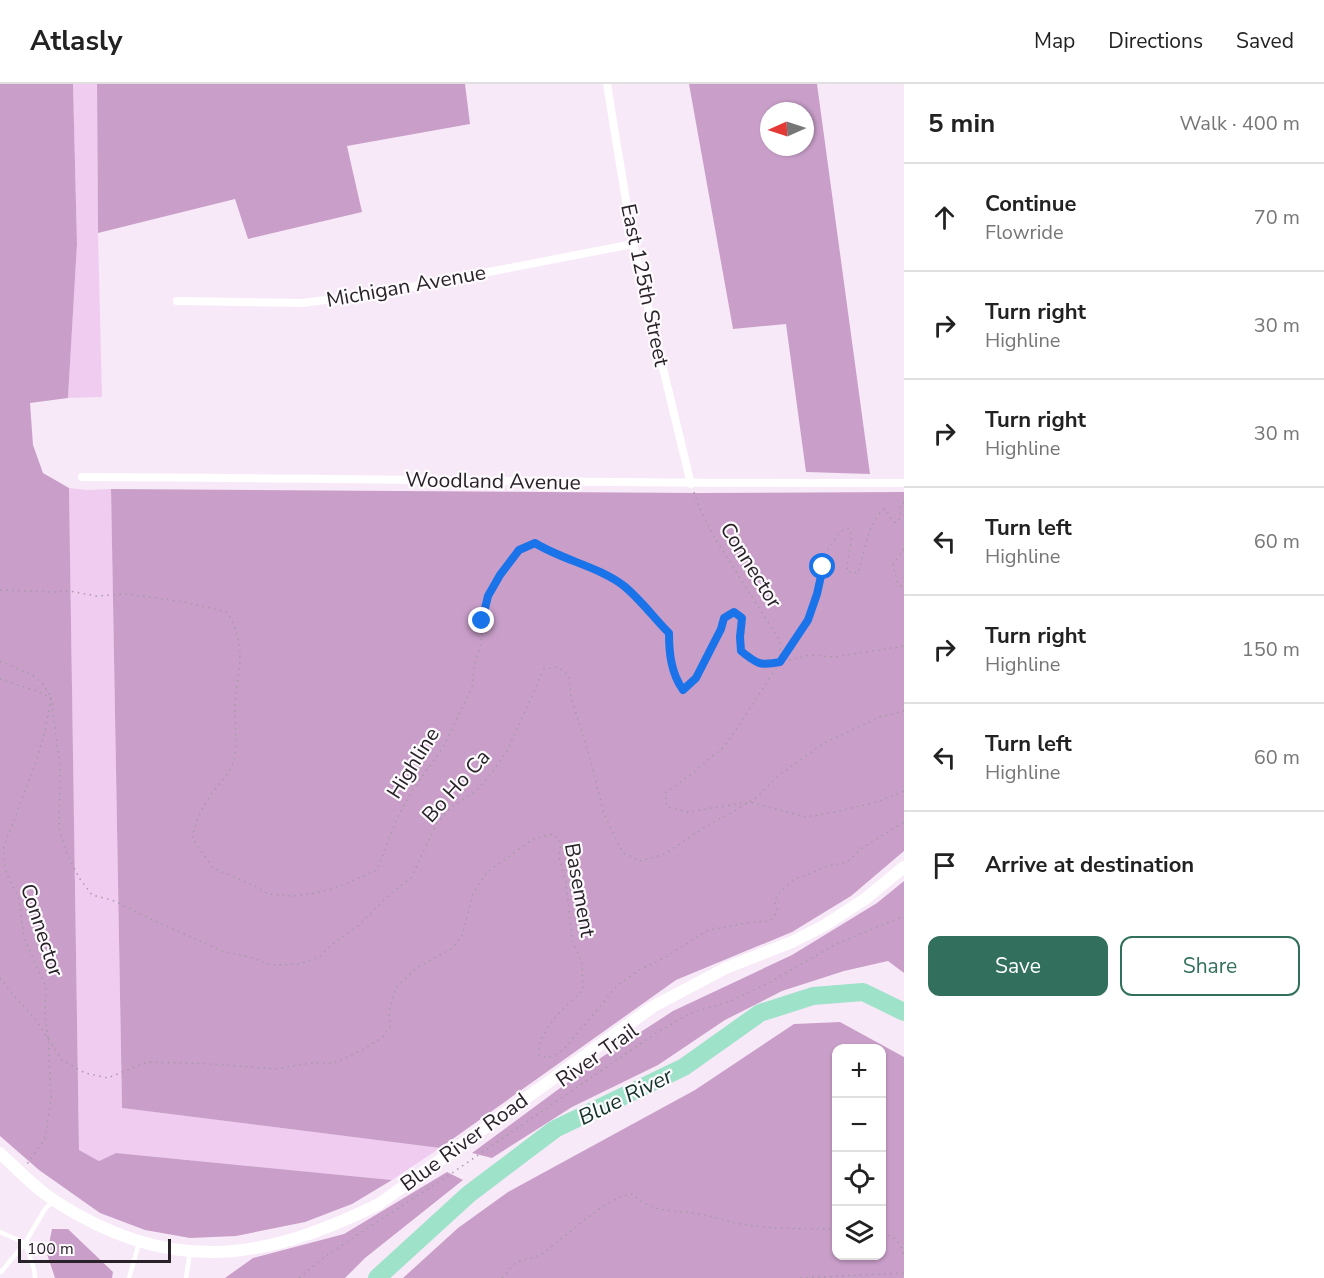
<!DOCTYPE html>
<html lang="en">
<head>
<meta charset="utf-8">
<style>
  :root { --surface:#fff; --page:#f2f2f2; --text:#222; --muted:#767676; --line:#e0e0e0; --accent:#32705d }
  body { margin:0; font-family:"Nunito Sans",sans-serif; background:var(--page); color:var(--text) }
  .controls { position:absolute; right:18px; bottom:18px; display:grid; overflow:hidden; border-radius:12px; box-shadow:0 2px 4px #0004 }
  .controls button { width:54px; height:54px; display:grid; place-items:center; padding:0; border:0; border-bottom:2px solid var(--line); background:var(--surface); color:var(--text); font:30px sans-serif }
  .compass { position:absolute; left:760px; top:18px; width:54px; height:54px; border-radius:50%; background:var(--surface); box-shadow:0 2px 4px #0004; rotate:267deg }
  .scale { position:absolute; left:18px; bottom:15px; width:153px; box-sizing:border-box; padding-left:6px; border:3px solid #292329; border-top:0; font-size:16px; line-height:21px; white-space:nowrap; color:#292329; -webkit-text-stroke:4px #fefbfe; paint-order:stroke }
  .stop { position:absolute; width:18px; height:18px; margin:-14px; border:4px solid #1a73e8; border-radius:50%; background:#fff }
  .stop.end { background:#1a73e8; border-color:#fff; box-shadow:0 2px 6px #0008 }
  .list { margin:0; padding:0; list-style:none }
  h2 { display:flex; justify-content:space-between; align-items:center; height:78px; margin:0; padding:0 24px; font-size:26px }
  h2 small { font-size:20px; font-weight:400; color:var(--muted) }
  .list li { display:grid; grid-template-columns:39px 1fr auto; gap:18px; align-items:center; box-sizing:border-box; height:108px; padding:0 24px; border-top:2px solid var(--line) }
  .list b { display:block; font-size:22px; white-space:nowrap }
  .list p { margin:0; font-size:20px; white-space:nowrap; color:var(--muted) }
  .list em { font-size:20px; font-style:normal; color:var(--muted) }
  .actions { display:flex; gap:12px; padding:18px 24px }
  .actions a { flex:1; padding:14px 0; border:2px solid var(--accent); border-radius:12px; text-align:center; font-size:21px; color:var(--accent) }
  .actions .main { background:var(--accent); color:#fff }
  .icon { flex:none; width:33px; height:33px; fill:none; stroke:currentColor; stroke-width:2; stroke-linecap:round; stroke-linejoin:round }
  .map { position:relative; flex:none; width:904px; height:1194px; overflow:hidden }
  header { display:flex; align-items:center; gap:36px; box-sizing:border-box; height:84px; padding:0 30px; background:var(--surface); border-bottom:2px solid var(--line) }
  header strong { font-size:28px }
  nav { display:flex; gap:33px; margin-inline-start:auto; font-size:21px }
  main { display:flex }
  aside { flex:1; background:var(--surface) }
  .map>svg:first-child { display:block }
  .green { fill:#f0ccf1 }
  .forest { fill:#c99fc9; fill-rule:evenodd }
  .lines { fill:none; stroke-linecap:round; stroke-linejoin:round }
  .river { stroke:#9fe2ca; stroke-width:18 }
  .path { stroke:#a69aa6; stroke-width:1.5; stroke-dasharray:1.5 4.5; stroke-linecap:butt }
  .lane { stroke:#fff; stroke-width:4.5 }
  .street { stroke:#fff; stroke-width:8 }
  .secondary { stroke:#fff; stroke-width:12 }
  .route { stroke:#1a73e8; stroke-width:8 }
  .labels { text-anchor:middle; stroke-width:4.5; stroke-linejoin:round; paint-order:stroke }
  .street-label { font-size:21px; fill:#292329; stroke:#fefbfe }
  .water-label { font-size:22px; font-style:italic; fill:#133329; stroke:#fefbfe }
</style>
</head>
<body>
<header>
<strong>Atlasly</strong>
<nav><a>Map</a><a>Directions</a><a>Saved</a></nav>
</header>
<main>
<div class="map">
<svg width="904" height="1194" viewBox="0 0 904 1194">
  <rect width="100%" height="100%" fill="#f8e9f8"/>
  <path class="green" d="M73,0h24l1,149 4,164 -34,1 9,-154z
    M69,404l18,2 24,-1 11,619 318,40 -48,32 -276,-27 -17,8 -20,-11z"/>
  <path class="forest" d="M0,0h73l4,160 -9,154 -38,5 3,42 10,28 26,15 10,662 20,11 17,-8 276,27 -40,24 -47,18 -69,14 -46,2 -45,-8 -45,-17 -61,-43 -39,-34z
    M97,0h368l5,40 -123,22 15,66 -114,27 -13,-40 -137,34z
    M689,0h128l53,390 -64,-2 -20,-148 -53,5zM769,27h36v36h-36z
    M111,405l587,4 206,-1v359l-53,45 -59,36 -116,48 -236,168 -318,-40z
    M904,797v92l-16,-12 -44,10 -62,20 -57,29 -67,45 -86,42 -80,51 -20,-5 130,-96 71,-46 119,-56 85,-52z
    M840,938l64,35v221h-501l55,-50 50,-36 187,-102 99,-66zM836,964h46v208h-46z
    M447,1088l16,8 -98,78 -20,20h-120l28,-20 91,-24z
    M52,1145h16l45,43 -1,6h-57l-8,-24z"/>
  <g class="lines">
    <path class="river" d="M377,1194l92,-84 86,-65 129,-62 76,-54 53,-17 50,-4 41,20"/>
    <path class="path" d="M694,408l5,15 15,30 66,104v21
      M904,418l-4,6v10l-4,5c-7,-4 -6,-10 -12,-14 -17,15 -19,43 -26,64l-11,-1c-1,-15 8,-31 2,-44l-8,3 -13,18 -11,45 -9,26 -83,126 -36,30 -24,17 2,14 20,5 63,-10 56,15 29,-5 42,-10 27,-11
      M904,465l-11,16 5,19 6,4
      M0,506l50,2 20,-1 26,5 31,-2 57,8 43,10c20,34 12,52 8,89 -2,26 6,42 -5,69 -3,6 -10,12 -14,18 -12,15 -20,31 -24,50l21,30 42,18 13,8 25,2 23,-3 22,-6 39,-17 21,-54 16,-28 30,-42 28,-59 2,-20 7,-23 1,-23 6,-25 31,-46 16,-7c27,17 65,24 88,43 17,13 31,32 46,47 0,20 2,40 14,57l13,-13 25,-48 3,-11 10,-6 9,6 -3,19 1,14 14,11 11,3 45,-10 23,2 70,-11
      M0,577l32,14 12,10 7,13 -6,33 -9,31 -33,87 3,24 13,25 5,40 22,49 -1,29 3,21 3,61 -6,41 -18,25
      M0,595l34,11 17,8 9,68 -1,62 8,26 13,25 12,16 20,5 41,20 69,31 28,6 21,8 29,-1 19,-7 16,-15 22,-15 33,-33 21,-16 26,-55 13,-15 25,-16 16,-18 16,-23 37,-82 14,-2 11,9 2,21 19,61 14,56 19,39 17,8 25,-7 43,-29 23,-12 25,-15 22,-22 46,-33 56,-26 24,-6
      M0,894l15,19 21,23 26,40 23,13 23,5 39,-16 66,2 62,5 37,-6h22l28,-13 20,-12 8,-11 -1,-15 7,-25 22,-20 33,-18 11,-13 11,-42 13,-21 47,-34 20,-5 8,9 -2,14 7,26 6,57 10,22 1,28c-16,16 -47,40 -44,66 11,3 18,-1 26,-8l52,-62 22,-16 25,-12 44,-28 45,-8 17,-1 7,-9 -2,-10 2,-7 16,-15 36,-14 18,-4 15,-14 42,-26
      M882,1150c13,1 19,9 22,22
      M299,1194l28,-23 128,-84 201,-138 33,-19 44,-14 39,-19 64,-37 68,-28
      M502,1194c5,-4 10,-14 16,-16 9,-4 16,-3 26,-10 21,-14 64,-57 89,-58 17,18 37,16 60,19 18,2 36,10 55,12 29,4 59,4 88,4
      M800,1194l104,-5"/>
    <path class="lane" d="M0,1148l25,11 -24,29 -1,-1
      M35,1194l-1,-9 -9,-26 20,-34 8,-8
      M129,1194l10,-35
      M186,1194l4,-26"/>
    <path class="street" d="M607,0l26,160 58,240
      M177,217l125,2 78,-10 253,-49
      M82,393c274,1 548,7 822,6"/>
    <path class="secondary" d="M0,1069c17,16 35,35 55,48 114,74 207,61 324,3l275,-198 72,-38 66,-26 33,-17 40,-26 39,-32"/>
  </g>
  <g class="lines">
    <path class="route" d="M482,537l6,-25 12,-21 19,-25 16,-7c27,17 65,24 89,43 16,13 30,32 45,47 0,20 2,40 14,57l13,-12 25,-49 3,-11 10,-6 8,6 -2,19 1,14c16,13 19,15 39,11l28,-42 9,-26 6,-27"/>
  </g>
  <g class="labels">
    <g class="street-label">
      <text transform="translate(645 201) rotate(78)" y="7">East 125th Street</text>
      <text transform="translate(406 202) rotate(-10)" y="7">Michigan Avenue</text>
      <text transform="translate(493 397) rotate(1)" y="7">Woodland Avenue</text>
      <text transform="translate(751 481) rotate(58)" y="7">Connector</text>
      <text transform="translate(413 679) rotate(-58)" y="7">Highline</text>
      <text transform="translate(456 702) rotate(-48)" y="7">Bo Ho Ca</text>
      <text transform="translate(580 806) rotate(80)" y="7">Basement</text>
      <text transform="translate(42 846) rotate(72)" y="7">Connector</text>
      <text transform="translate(597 971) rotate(-35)" y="7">River Trail</text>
      <text transform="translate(464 1058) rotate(-36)" y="7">Blue River Road</text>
    </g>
    <g class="water-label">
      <text transform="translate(625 1012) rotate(-26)" y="8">Blue River</text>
    </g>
  </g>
</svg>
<div class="controls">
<button>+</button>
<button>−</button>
<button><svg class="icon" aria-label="locate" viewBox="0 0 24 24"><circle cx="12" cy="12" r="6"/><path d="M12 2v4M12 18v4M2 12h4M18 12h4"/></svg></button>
<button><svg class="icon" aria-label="layers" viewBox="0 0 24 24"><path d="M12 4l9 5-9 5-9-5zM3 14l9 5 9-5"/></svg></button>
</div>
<svg class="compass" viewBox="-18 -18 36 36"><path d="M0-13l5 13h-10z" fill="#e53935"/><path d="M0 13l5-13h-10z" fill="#767676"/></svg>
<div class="scale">100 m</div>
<div class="stop" style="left:823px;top:483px"></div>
<div class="stop end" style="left:482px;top:537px"></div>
</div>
<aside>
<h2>5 min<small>Walk · 400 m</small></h2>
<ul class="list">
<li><svg class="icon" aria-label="ahead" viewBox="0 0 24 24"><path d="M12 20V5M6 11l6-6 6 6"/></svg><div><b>Continue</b><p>Flowride</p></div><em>70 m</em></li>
<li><svg class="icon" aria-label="right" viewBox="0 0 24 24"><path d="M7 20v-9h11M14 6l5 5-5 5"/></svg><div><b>Turn right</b><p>Highline</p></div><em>30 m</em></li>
<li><svg class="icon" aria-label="right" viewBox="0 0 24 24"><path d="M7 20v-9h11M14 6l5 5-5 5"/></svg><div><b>Turn right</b><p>Highline</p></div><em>30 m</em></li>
<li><svg class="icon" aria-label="left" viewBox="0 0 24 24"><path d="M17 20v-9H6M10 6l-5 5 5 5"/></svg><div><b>Turn left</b><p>Highline</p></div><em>60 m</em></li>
<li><svg class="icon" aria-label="right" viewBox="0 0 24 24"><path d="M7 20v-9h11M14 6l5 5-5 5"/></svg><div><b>Turn right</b><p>Highline</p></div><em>150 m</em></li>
<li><svg class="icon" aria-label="left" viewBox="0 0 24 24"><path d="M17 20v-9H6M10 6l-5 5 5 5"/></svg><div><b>Turn left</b><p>Highline</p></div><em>60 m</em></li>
<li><svg class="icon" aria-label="arrive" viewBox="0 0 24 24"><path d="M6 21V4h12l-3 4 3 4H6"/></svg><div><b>Arrive at destination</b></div></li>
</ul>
<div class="actions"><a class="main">Save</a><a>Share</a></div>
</aside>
</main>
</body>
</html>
